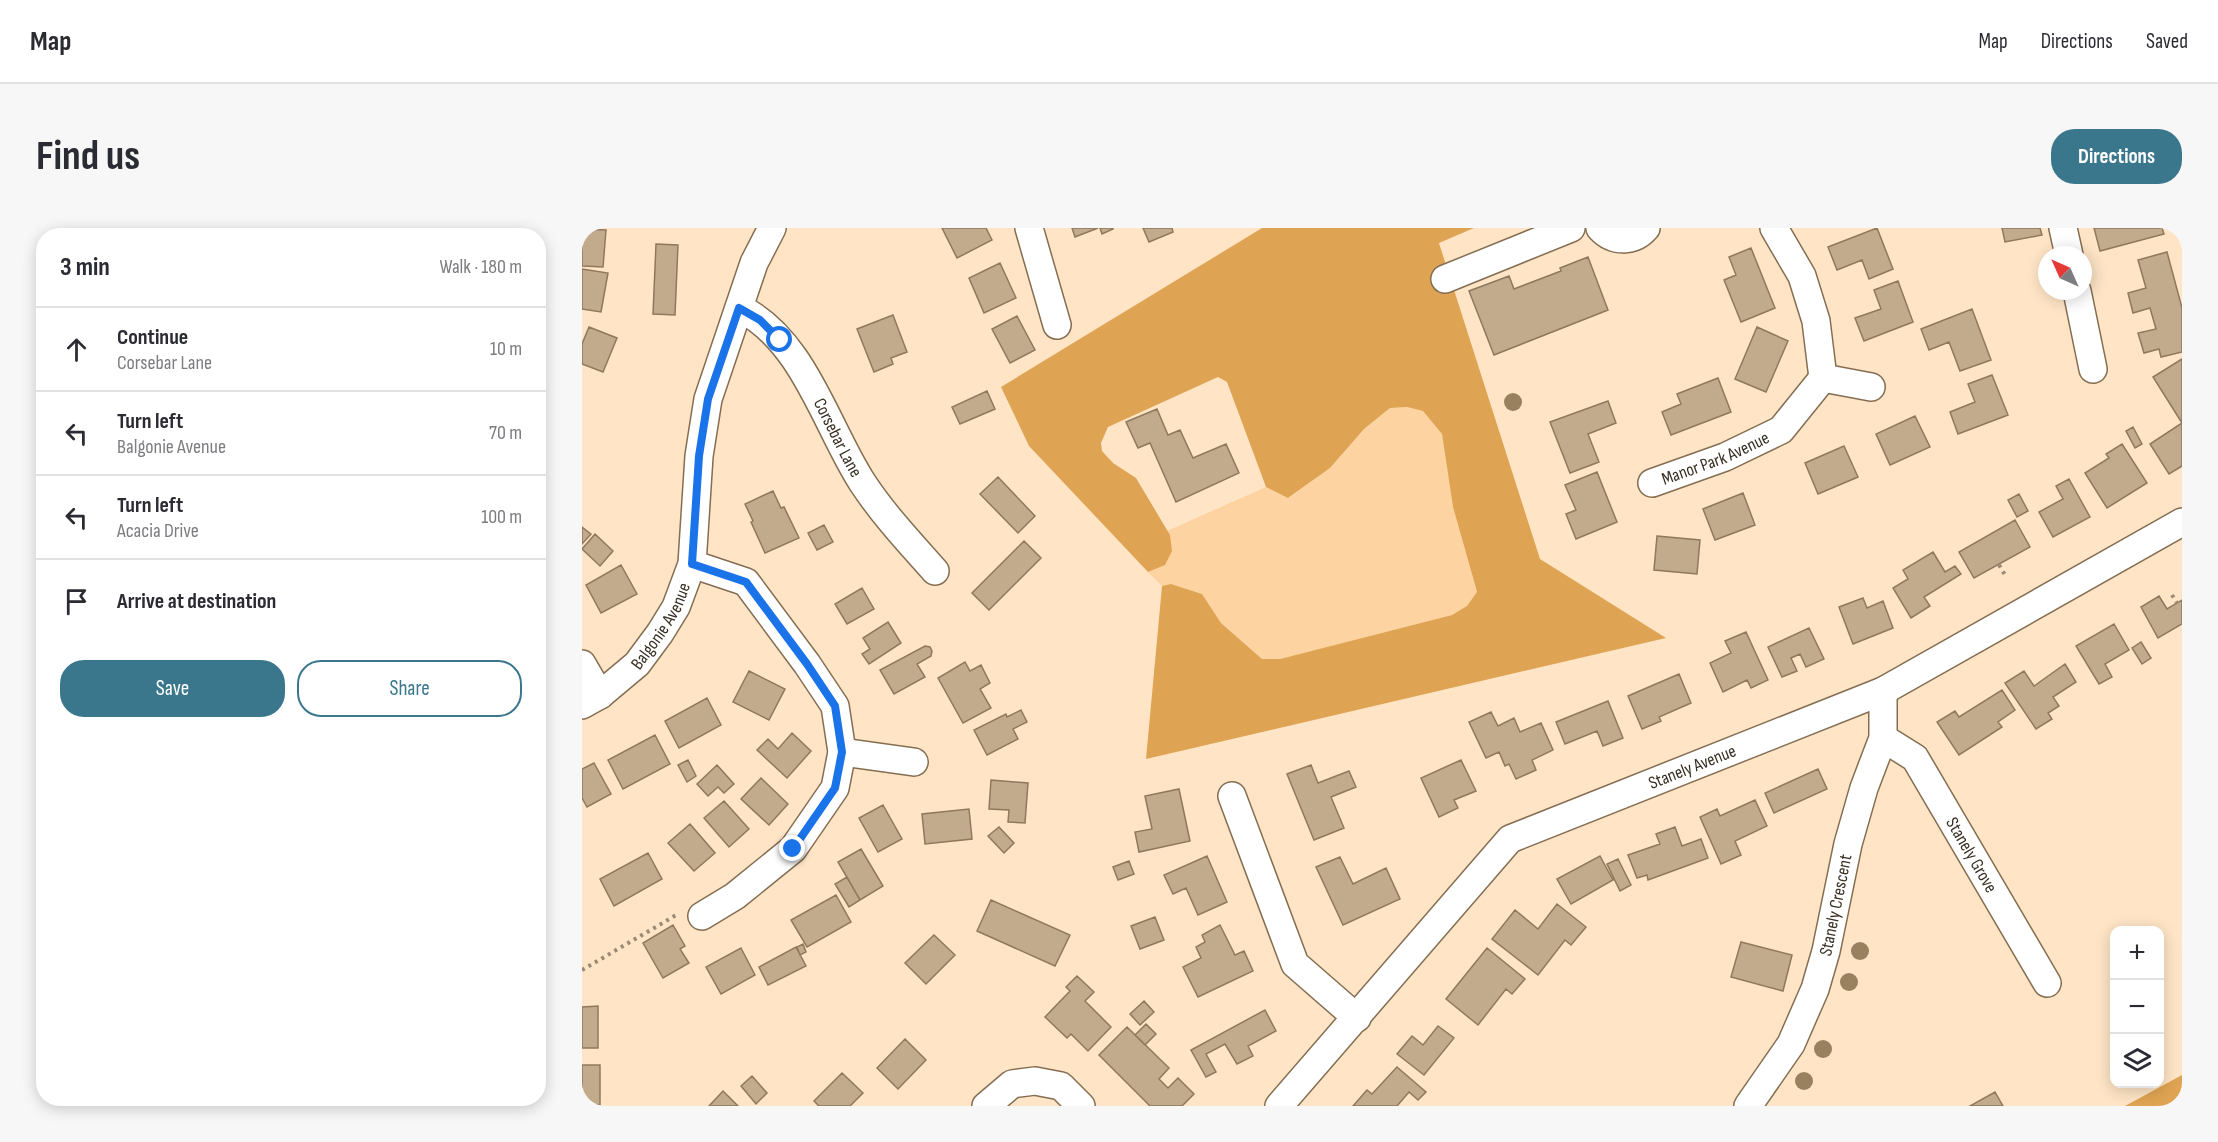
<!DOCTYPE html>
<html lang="en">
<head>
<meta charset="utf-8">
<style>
  :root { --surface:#fff; --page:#f7f7f7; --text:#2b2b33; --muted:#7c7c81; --line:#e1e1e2; --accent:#3a778d }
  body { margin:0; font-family:"Sofia Sans Condensed",sans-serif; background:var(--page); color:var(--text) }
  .controls { position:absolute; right:18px; bottom:18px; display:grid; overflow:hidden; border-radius:12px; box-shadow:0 3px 15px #0003 }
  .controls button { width:54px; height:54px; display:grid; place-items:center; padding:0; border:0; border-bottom:2px solid var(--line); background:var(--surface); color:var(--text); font:30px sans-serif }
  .compass { position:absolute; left:1456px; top:18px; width:54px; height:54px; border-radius:50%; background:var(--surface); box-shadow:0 3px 15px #0003; rotate:315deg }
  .stop { position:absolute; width:18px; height:18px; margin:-14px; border:4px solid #1a73e8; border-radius:50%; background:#fff }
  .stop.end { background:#1a73e8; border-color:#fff; box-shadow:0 2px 6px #0008 }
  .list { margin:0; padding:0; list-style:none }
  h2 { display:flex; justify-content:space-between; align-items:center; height:78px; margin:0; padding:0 24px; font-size:26px }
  h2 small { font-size:20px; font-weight:400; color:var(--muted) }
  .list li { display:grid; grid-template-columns:39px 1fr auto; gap:18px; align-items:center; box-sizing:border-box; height:84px; padding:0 24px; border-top:2px solid var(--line) }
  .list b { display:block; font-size:22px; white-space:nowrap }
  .list p { margin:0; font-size:20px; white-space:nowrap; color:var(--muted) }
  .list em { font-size:20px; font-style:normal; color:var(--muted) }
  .actions { display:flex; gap:12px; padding:18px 24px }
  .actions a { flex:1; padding:14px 0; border:2px solid var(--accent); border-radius:24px; text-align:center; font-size:21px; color:var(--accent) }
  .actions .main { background:var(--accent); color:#fff }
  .icon { flex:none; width:33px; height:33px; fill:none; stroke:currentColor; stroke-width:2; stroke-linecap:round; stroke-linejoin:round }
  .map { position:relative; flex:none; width:1600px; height:878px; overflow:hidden; border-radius:24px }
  header { display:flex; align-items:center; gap:36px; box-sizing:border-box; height:84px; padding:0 30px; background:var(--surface); border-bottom:2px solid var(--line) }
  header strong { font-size:28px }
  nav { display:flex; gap:33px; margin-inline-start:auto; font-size:21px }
  .intro { display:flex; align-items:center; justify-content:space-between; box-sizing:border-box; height:144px; padding:0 36px }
  h1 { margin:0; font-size:42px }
  .button { padding:15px 27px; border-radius:24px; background:var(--accent); color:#fff; font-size:21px; font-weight:700 }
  main { display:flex; gap:36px; padding:0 36px }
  aside { flex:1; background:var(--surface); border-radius:24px; box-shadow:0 3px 15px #0003 }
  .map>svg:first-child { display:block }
  .green { fill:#fdd4a1 }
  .forest { fill:#dfa453 }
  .building { fill:#c2aa8d; stroke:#8f785c; stroke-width:1.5 }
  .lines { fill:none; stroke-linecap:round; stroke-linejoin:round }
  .minor-casing { stroke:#846e52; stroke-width:30 }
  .path { stroke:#9a8973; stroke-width:4; stroke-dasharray:3 4.5; stroke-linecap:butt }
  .minor { stroke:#fff; stroke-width:27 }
  .tree { fill:#99805f }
  .route { stroke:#1a73e8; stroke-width:8 }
  .labels { text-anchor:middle; stroke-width:4.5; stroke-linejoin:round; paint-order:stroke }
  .street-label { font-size:18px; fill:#382f23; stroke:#ffe5c6 }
</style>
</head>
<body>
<header>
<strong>Map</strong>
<nav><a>Map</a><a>Directions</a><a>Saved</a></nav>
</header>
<div class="intro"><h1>Find us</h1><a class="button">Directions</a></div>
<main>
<aside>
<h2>3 min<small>Walk · 180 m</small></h2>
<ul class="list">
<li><svg class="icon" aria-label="ahead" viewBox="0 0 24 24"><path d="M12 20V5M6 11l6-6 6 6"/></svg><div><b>Continue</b><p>Corsebar Lane</p></div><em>10 m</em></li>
<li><svg class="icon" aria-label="left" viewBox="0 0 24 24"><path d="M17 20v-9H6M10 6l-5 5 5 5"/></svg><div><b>Turn left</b><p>Balgonie Avenue</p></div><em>70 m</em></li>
<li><svg class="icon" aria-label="left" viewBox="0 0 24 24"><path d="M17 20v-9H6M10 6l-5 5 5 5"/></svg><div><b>Turn left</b><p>Acacia Drive</p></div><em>100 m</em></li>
<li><svg class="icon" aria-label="arrive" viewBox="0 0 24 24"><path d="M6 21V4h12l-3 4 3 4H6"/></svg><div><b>Arrive at destination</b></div></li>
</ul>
<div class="actions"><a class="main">Save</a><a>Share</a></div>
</aside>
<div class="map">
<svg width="1600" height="878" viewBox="0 0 1600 878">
  <rect width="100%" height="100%" fill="#ffe5c6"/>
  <path class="green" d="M825,179l16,4 19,22 11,74 24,86 -10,14 -15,8 -172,44h-18l-41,-36 -19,-29 -31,-10 -9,2 -14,-14 17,-7 5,-30 -3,-4 99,-44 23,11 41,-30 34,-39 26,-21z"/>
  <path class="forest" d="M680,0h212l-35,15 101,316 126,79 -520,121 16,-173 9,-2 31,10 19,29 41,36h18l172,-44 15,-9 10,-14 -24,-85 -11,-73 -19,-23 -16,-4 -17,1 -26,21 -34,39 -42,30 -22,-11 -39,-105 -9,-5 -110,50 -7,16 1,8 11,12 23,15 34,57 2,16 -7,14 -17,7 -119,-126 -28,-59z
    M1600,847v31h-57z"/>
  <path class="building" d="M360,0h44l6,12 -35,18z
    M490,0h26l-23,9z
    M518,0h13v1l-11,5z
    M561,0h29l1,4 -24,10z
    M1295,0l16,41 -24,10 -7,-19 -25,10 -9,-23z
    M1420,0h38l2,7 -37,7z
    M1512,0h68l2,6 -64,17z
    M0,1l24,1 -3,37 -21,-1z
    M74,16l22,1 -3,70 -22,-1z
    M1169,20l24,60 -34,14 -17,-42 12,-5 -7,-18z
    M1585,24l15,56v44l-21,5 -2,-8 -15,4 -6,-20 18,-4 -6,-21 -17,5 -5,-20 18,-5 -8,-28z
    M1006,29l20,53 -114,45 -25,-64 40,-15 5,13 47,-18 -1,-3z
    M418,35l16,35 -32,15 -15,-35z
    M0,41l26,4 -7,39 -19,-3z
    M1316,53l15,41 -49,19 -9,-23 26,-9 -7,-19z
    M1390,81l19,51 -31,11 -11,-29 -20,8 -8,-21z
    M311,87l14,37 -16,6 2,6 -19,8 -17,-43z
    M435,88l18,34 -25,13 -18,-34z
    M7,99l28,11 -14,34 -21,-8v-20z
    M1175,99l31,14 -22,51 -31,-13z
    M1600,131v64l-29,-46z
    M1410,147l16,40 -50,19 -8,-22 25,-10 -7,-18z
    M1136,150l13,34 -60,23 -9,-23 19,-8 -4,-10z
    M405,163l8,18 -35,15 -8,-17z
    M1026,173l8,22 -28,11 11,28 -29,11 -20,-51z
    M575,181l11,26 12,-5 13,28 33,-14 13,29 -63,29 -26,-59 -12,5 -12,-26z
    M1333,188l15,31 -40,18 -14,-31z
    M1600,195v43l-13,8 -19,-30z
    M1551,199l9,17 -7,4 -9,-17z
    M1540,216l25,39 -40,25 -22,-35 24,-15 -3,-4z
    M1262,218l14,31 -40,17 -13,-31z
    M1015,244l20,50 -41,17 -10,-25 10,-4 -11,-25z
    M416,249l37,39 -17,17 -38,-39z
    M1487,251l21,38 -37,20 -14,-25 24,-13 -7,-13z
    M191,263l8,17 3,-1 15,31 -34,15 -14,-31 2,-1 -8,-17z
    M1161,265l12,32 -40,15 -12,-31z
    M1437,266l9,17 -11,6 -9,-17z
    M1433,292l15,27 -56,31 -15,-26z
    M242,297l9,17 -16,8 -9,-17z
    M0,299l9,7 -9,10z
    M13,306l18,17 -13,15 -18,-17z
    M1075,308l43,4 -3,34 -43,-4z
    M442,313l17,17 -52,52 -17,-17z
    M1351,324l12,20 10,-6 6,8 -37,23 6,9 -19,12 -18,-30 15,-9 -5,-9z
    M39,337l16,29 -36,19 -15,-28z
    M280,360l12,21 -27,15 -12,-20z
    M1577,368l8,13 15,-9v24l-24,14 -17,-31z
    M1281,370l4,10 16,-7 10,27 -40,16 -14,-37z
    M306,394l13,21 -32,21 -7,-10 8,-5 -7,-11z
    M1532,396l15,26 -24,14 7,13 -13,7 -23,-38z
    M1227,400l15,31 -18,8 -6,-13 -9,4 6,13 -15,6 -14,-30z
    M1164,404l22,48 -17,8 -4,-8 -24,12 -13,-29 21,-10 -6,-12z
    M1559,414l10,16 -9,6 -10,-16z
    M343,418l5,1 2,4 -1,5 -14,8 8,13 -31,17 -14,-24z
    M383,434l5,9 11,-6 9,18 -10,6 11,19 -28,15 -25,-45z
    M1483,436l11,18 -23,15 6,9 -11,7 4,6 -16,10 -31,-46 19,-12 10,15z
    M167,443l36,18 -16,31 -36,-18z
    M1097,446l12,29 -32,14 2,4 -19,8 -14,-33z
    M1420,462l13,20 -17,12 4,5 -43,28 -22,-33 18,-11 4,6z
    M125,470l14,27 -42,23 -14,-27z
    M1026,473l15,37 -20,8 -6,-15 -32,13 -9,-22z
    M439,482l6,12 -14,7 5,10 -31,16 -13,-25 32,-16 1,3z
    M909,484l7,14 16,-8 6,14 21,-9 12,27 -21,10 4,10 -20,9 -7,-15 -4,2 -6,-14 -13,6 -17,-36z
    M210,505l19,18 -24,27 -30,-28 11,-11 10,10z
    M73,507l15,29 -47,25 -15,-29z
    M106,532l8,16 -9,6 -9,-17z
    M879,532l15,31 -22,9 4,8 -19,9 -18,-39z
    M12,535l17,31 -24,13 -5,-9v-29z
    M135,537l17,19 -10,9 -6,-6 -10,9 -11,-12z
    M729,537l7,18 31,-12 7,16 -25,10 13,31 -30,12 -27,-66z
    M1236,541l9,20 -53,24 -9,-20z
    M179,550l27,26 -19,21 -28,-26z
    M409,552l37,3 -3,40 -17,-1 1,-12 -20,-1z
    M597,561l11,52 -51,11 -4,-20 17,-3 -7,-33z
    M1173,572l12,26 -32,15 6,14 -20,9 -21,-47 17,-8 3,7z
    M142,573l25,28 -20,18 -25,-29z
    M301,577l19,34 -24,13 -19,-34z
    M387,581l3,30 -47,5 -3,-30z
    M108,596l25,29 -21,18 -26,-28z
    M417,599l15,16 -10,10 -16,-17z
    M1093,599l7,19 19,-7 7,19 -60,22 -1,-5 -10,3 -9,-23 32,-11 -4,-10z
    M279,621l22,37 -23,14 -22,-38z
    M66,625l14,26 -48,27 -14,-27z
    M625,628l20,46 -29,13 -12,-27 -13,6 -9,-19z
    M1018,628l13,24 -42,24 -14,-25z
    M758,629l13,27 33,-16 14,31 -57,26 -27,-58z
    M1036,631l13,26 -11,6 -13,-27z
    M547,633l5,13 -16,6 -5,-13z
    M265,649l13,23 -11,7 -14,-23z
    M254,667l15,27 -44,25 -16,-27z
    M409,672l79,35 -15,31 -78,-35z
    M975,676l29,23 -15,18 -6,-5 -27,35 -46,-36 23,-29 23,19z
    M573,689l9,23 -24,9 -9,-23z
    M91,697l12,21 -5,3 9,14 -26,15 -20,-35z
    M638,697l15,30 9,-4 9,20 -55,26 -15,-30 18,-9 -5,-11 9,-5 -3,-7z
    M352,707l21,20 -29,29 -21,-21z
    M1159,714l51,13 -9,36 -52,-14z
    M221,716l3,8 -6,3 -3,-8z
    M214,719l10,19 -38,19 -9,-18z
    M159,720l14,27 -34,19 -15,-27z
    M905,720l38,31 -13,15 -6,-5 -28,36 -32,-26z
    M495,748l17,16 -9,9 26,26 -23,24 -17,-17 -4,4 -22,-21 25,-26 -4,-4z
    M562,773l10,11 -14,13 -10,-11z
    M16,778v42h-16v-41z
    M683,782l11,21 -28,15 5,10 -16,8 -12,-20 -19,10 10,18 -10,5 -15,-27z
    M564,796l10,10 -11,11 -10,-10z
    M856,798l16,12 -30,37 -27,-21 15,-18 11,9z
    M545,799l42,41 -10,11 9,9 10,-10 16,16 -12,12h-32l-51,-51z
    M323,811l21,21 -28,29 -21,-21z
    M0,837h18v40h-18z
    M815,839l29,25 -8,8 -9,-8 -12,14h-44l14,-16 5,4z
    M260,845l21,20 -13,13h-31l-5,-5z
    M170,848l15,17 -11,11 -15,-18z
    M141,863l15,15h-29z
    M1413,864l8,14h-33z"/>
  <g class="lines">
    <defs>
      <g id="minor">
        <path d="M447,0l28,97"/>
        <path d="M1018,0c13,14 33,15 46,0"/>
        <path d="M1481,0l6,27"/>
        <path d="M863,51l126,-51"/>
        <path d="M1495,63l16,78"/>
        <path id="s1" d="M157,80c64,30 87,118 123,174 21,32 47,60 73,89"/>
        <path d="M1241,150l48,9"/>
        <path id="s2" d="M1070,255l73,-26 56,-27 42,-52 -7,-57 -14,-45 -28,-48"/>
        <path d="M110,336l54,18 61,82 28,42 7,46 -7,36 -42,61 -58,47 -33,20"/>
        <path d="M0,436l18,31"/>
        <path id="s3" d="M0,477l18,-10 37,-31 23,-31 16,-26 16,-43 7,-108 9,-57 46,-136 18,-35"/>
        <path id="s4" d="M1301,510l32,20 132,225"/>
        <path d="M260,524l72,10"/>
        <path d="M650,568l63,168 62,54"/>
        <path d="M404,878l26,-22 23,-3 26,5 20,20"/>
        <path id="s5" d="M697,878l231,-267 373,-148 299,-169"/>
        <path id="s6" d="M1166,878l43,-62 24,-55 11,-38 22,-107 16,-56 19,-50v-47"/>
      </g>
    </defs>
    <use href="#minor" class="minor-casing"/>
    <path class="path" d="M1417,337l6,10
      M1590,367l5,8
      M0,742l96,-56"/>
    <use href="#minor" class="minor"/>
  </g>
  <g class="tree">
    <circle cx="931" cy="174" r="9"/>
    <circle cx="1278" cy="723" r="9"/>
    <circle cx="1267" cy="754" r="9"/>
    <circle cx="1241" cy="821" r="9"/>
    <circle cx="1222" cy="853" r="9"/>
  </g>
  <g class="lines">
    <path class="route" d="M198,112l-20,-20 -21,-12 -31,91 -9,57 -7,108 54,18 61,82 28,42 7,46 -7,36 -42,61"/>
  </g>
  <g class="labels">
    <g class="street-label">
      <text dy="6" stroke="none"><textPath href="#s1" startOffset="166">Corsebar Lane</textPath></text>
      <text dy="6" stroke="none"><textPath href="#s2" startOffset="68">Manor Park Avenue</textPath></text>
      <text dy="6" stroke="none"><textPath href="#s3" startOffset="114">Balgonie Avenue</textPath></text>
      <text dy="6" stroke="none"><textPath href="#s5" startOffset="549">Stanely Avenue</textPath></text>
      <text dy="6" stroke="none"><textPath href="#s4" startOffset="150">Stanely Grove</textPath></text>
      <text dy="6" stroke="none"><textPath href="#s6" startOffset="222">Stanely Crescent</textPath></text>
    </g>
  </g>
</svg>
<div class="controls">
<button>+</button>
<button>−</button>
<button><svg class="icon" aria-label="layers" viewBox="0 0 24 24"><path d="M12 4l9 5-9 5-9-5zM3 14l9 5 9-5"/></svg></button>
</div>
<svg class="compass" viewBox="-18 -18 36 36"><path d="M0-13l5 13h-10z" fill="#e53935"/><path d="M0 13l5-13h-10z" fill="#7c7c81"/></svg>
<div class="stop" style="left:198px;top:112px"></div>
<div class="stop end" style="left:211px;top:621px"></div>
</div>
</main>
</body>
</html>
